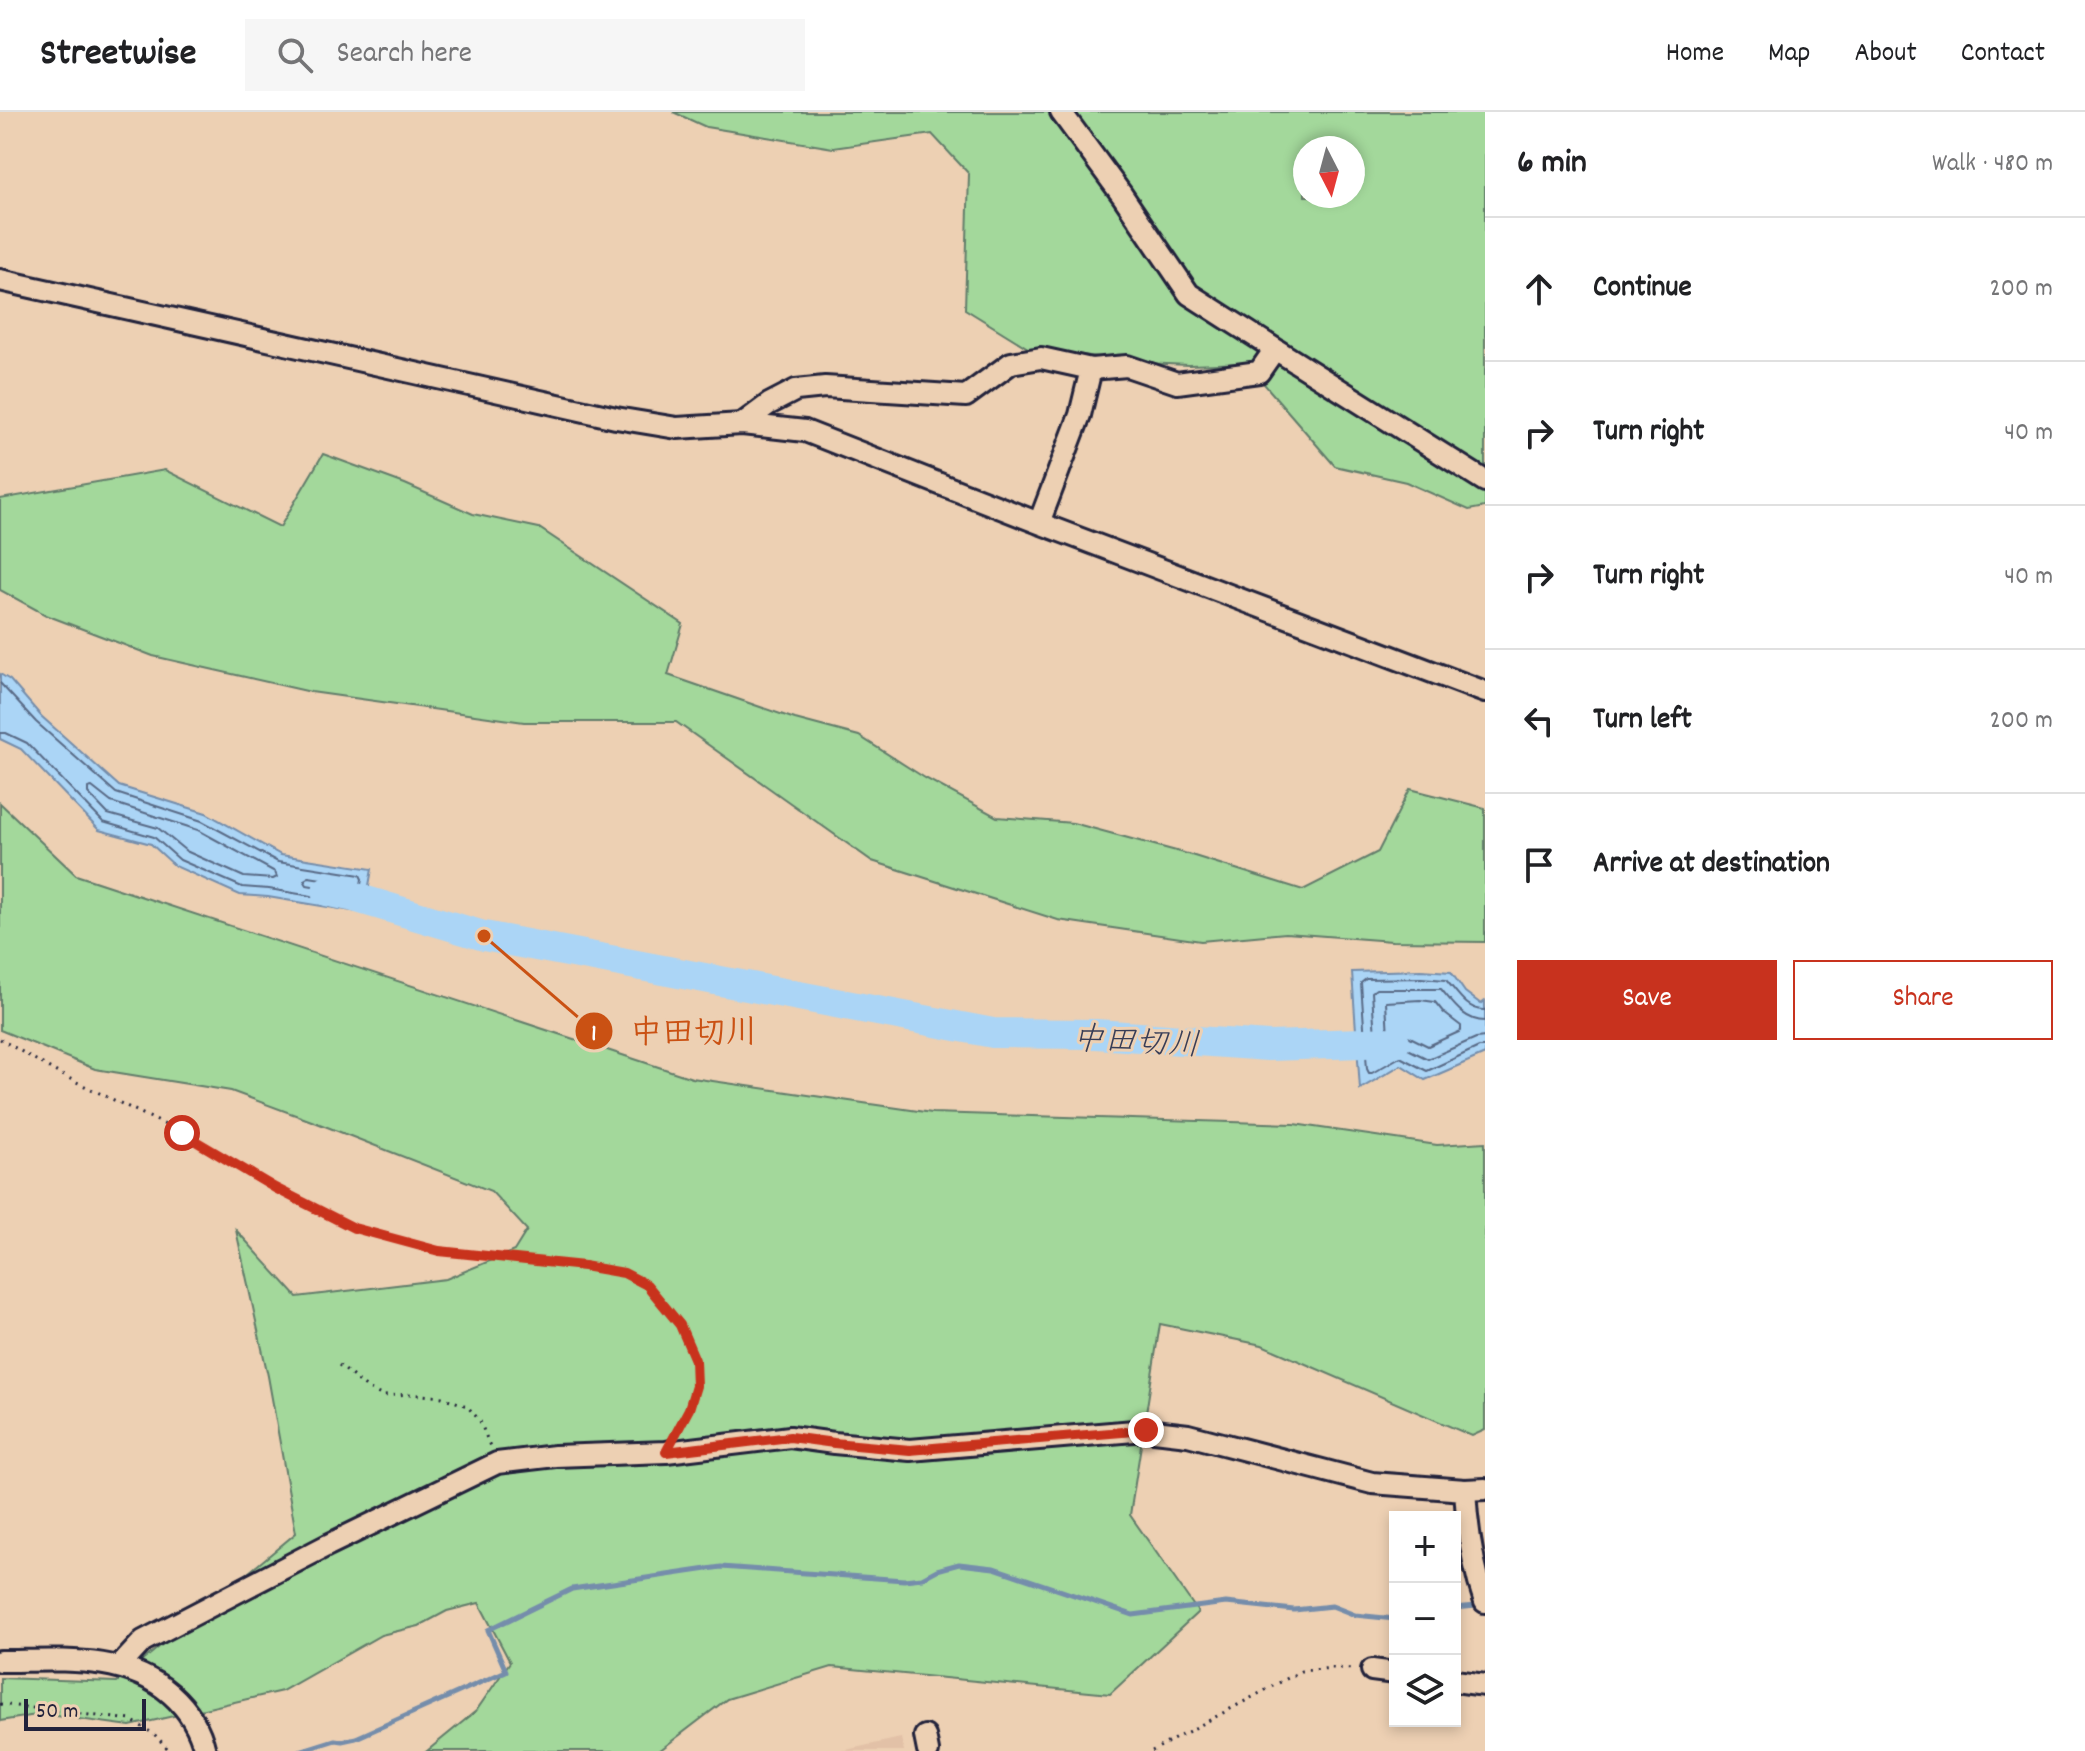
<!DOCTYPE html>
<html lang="en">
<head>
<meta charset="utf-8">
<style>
  :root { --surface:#fff; --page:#f6f6f6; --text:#202124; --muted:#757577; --line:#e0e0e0; --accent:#c8321e }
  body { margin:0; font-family:Dekko,"Klee One",sans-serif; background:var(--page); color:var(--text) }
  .controls { position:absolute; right:24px; bottom:24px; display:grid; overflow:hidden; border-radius:0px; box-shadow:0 4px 12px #0003 }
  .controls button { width:72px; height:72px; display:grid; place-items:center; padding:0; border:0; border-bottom:2px solid var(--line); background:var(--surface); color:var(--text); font:40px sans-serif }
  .compass { position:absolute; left:1293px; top:24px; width:72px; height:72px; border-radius:50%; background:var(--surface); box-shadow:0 4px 12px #0003; rotate:174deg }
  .scale { position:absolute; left:24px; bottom:20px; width:122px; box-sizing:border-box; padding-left:8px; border:4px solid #22223b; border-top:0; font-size:22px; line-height:28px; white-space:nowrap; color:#22223b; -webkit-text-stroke:6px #edd0b3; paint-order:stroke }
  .stop { position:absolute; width:24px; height:24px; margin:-18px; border:6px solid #c8321e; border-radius:50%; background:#fff }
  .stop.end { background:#c8321e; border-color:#fff; box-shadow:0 2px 8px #0008 }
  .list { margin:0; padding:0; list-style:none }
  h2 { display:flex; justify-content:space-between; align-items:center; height:104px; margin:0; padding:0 32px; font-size:34px }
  h2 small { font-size:26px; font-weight:400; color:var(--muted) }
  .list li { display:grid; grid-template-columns:52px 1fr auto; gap:24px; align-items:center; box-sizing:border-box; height:144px; padding:0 32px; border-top:2px solid var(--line) }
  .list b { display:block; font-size:30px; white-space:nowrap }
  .list em { font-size:26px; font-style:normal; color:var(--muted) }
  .actions { display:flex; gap:16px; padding:24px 32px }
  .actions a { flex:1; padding:18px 0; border:2px solid var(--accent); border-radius:0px; text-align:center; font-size:28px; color:var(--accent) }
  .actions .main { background:var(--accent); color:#fff }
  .icon { flex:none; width:44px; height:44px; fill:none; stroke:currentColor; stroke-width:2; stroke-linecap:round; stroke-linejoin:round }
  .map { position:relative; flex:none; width:1485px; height:1639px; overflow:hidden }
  header { display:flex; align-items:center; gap:48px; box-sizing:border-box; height:112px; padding:0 40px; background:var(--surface); border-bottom:2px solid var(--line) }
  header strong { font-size:38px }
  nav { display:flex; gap:44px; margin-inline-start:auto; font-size:28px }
  .search { width:560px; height:72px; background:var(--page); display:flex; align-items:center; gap:20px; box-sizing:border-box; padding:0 28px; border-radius:0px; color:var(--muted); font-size:30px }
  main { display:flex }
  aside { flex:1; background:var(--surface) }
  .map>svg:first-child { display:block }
  .built { fill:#e2c1a7 }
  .green { fill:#a3d89b; stroke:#627d6b; stroke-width:2; fill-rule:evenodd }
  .water { fill:#abd5f6; stroke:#748dab; stroke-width:2 }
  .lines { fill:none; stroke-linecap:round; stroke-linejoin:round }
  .shore { stroke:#596a86; stroke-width:2 }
  .stream { stroke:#748dab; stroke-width:5 }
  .river { stroke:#abd5f6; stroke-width:30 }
  .minor-casing { stroke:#22223b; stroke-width:26 }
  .path { stroke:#22223b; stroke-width:3; stroke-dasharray:2 6; stroke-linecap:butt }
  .minor { stroke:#edd0b3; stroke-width:20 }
  .route { stroke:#c8321e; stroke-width:10 }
  .labels { text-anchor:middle; stroke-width:6; stroke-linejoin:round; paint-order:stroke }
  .water-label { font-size:32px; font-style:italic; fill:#373d57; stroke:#edd0b3 }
  .leader { fill:none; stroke:#ca5113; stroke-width:3 }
  .callout-dot { fill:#ca5113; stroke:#edd0b3; stroke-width:3 }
  .mark-label { font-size:24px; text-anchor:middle; font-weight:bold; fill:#fff }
  .callout-label { font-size:32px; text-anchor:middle; font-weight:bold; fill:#ca5113; stroke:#edd0b3; stroke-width:6; stroke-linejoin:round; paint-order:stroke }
</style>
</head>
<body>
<header>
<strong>Streetwise</strong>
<div class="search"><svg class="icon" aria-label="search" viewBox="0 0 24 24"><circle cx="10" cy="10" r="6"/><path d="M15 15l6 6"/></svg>Search here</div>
<nav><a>Home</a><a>Map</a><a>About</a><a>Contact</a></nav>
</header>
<main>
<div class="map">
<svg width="1485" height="1639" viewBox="0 0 1485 1639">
  <rect width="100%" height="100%" fill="#edd0b3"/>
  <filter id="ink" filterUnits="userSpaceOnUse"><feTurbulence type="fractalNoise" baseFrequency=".0125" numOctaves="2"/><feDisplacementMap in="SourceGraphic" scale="16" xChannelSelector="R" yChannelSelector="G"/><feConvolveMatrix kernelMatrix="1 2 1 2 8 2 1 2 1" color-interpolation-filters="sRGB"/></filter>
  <g filter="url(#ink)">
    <path class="built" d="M901,1626l3,13h-63z"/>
    <path class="green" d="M673,0h812v395l-16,3 -63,-28 -71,-16 -89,-103 -57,2 -45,-2 -116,-15 -63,-39 4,-135 -37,-40 -99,14 -127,-21zM1305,36h48v48h-48z
      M323,342l82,30 68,30 66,14 144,96 -15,51 127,44 64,17 66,42 72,39 76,6 118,32 112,35 75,-38 32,-63 75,19v134l-93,-1 -106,-8 -85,8 -143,-21 -186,-59 -196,-139h-152l-213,-30 -158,-36 -107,-41 -46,-25v-91l165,-29 115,57z
      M0,691l76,72 616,203 240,35 362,11 143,21 48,-3v288l-13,6 -210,-91 -102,-21 -30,191 68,97 -88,82 -278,-27 -105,32 -68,52h-232l49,-40 34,-49 -31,-59 -32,8 -28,15 -38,9 -99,56 -152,35 -88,-12 -42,7v-43l117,4 179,-149 -28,-157 -32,-146 61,67 149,-18 68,-28 13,-21 -36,-39 -174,-68 -86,-32 -136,-22 -95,-39z"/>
    <path class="water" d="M0,562l10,6 31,36 78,70 87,27 75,42 91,14 -8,44 -96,-16 -28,-2 -65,-29 -24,-22 -52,-14 -78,-81 -21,-10z
      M1421,858l30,2 14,20 16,12 4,-3v53l-60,26 -24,-15 -41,24 -8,-117z"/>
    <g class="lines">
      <path class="shore" d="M0,571l36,39 80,71 86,28 76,41 82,13 2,4 -4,22 -4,2 -85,-14 -27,-2 -62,-27 -26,-23 -51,-15 -76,-79 -21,-10h-6
        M92,675l19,15 87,28 77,42 2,5 -4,2 -29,-2 -58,-26 -28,-23 -50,-14 -20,-21v-5z
        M309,765l38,6 3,6 -4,3 -39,-7 -3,-5z
        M1420,888l15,2 9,11 17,13v5l-33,15 -20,-10h-20l-2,-34z
        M1485,898c-18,1 -28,-18 -39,-30l-25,-2 -55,1 -5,4 6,86 2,4h3l28,-16 27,14 52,-24h6
        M1485,909c-21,0 -32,-18 -44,-32h-65l-4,3 4,60 2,4 18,-8 8,-1 24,12 48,-21 9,-1"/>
      <path class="stream" d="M1455,1496l21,-2
        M300,1639l35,-11 7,1 14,-3 150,-67 -18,-41 84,-41 149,-22 183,13 18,-2 15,-8 22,-6 35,4 139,47 93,-12 68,7 38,-4 23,9 40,4"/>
      <path class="river" d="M327,779l23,5 134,40 509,97 103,1 172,12 127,-4"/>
      <defs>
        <path id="minor" d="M0,168l616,138 61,10 65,-4 27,-20 27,-14 29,-3 141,9 45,-33 30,-5 50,11 36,-3 50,17 82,-11 16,-23 -86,-55 -67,-99 -61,-83
          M1275,237l210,132
          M742,312l63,7 234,92 446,169
          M1039,411l41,-108 11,-46
          M1465,1378c2,37 8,77 20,112
          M0,1549c58,0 124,-8 171,33 17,15 29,35 34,57
          M120,1554l23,-25 185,-96 169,-82 58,-7 111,-4 124,-15 44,6 76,7 236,-20 42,5 184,48 93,7 20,-1
          M1372,1558l23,3
          M1455,1569l30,4
          M925,1624l3,15"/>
      </defs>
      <use href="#minor" class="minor-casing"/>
      <path class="path" d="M0,927l58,34 124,60 93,55 79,40 85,23 145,15 40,7 23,12 33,40 15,35 1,26 -7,23 -12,22
        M339,1253l29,24 15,7 28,-2 31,3 25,9 13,15 11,28
        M0,1592l131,16 23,14 16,17
        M1152,1639l149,-80 32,-3 22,1"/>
      <use href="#minor" class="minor"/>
    </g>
  </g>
  <g class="lines" filter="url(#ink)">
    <path class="route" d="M182,1021l93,55 79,40 85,23 145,15 40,7 23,12 33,40 15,35 1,26 -7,23 -23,43 124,-15 44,6 76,7 236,-20"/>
  </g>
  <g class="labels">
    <g class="water-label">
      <text transform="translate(1136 928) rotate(3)" y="11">中田切川</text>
    </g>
  </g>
  <path class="leader" d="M484 824L594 919"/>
  <g class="callout-dot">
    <circle cx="484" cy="824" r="8"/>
    <circle cx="594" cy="919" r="20"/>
  </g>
  <g class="mark-label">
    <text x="594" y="928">1</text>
  </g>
  <g class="callout-label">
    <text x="694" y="930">中田切川</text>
  </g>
</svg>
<div class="controls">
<button>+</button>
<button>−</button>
<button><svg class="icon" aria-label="layers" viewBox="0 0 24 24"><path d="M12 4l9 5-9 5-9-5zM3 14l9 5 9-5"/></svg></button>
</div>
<svg class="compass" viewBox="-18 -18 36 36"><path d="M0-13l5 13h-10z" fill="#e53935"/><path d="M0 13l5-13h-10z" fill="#757577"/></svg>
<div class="scale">50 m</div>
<div class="stop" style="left:182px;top:1021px"></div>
<div class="stop end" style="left:1146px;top:1318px"></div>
</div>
<aside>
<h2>6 min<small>Walk · 480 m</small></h2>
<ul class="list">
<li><svg class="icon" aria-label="ahead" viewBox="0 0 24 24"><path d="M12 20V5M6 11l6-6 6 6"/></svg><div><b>Continue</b></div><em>200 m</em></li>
<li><svg class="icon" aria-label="right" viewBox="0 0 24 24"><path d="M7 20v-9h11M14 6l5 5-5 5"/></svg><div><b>Turn right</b></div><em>40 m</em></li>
<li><svg class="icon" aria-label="right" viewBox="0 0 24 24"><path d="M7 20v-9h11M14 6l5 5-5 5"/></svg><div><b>Turn right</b></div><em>40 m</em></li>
<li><svg class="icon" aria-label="left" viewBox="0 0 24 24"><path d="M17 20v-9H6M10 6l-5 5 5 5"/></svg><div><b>Turn left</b></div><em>200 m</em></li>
<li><svg class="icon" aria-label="arrive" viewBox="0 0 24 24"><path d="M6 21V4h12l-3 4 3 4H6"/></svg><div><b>Arrive at destination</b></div></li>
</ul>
<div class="actions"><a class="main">Save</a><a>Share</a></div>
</aside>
</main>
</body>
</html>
